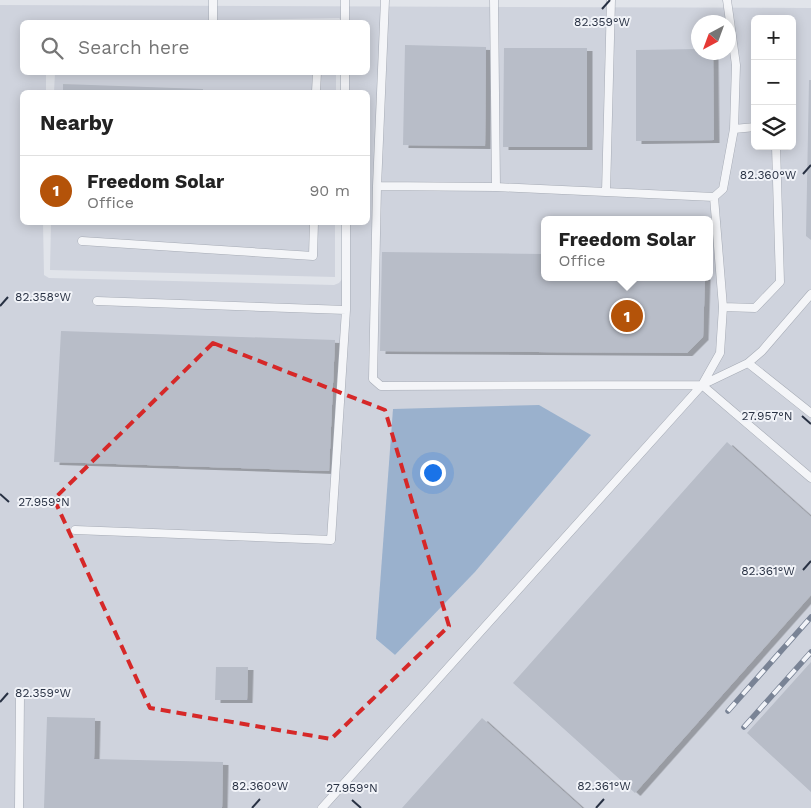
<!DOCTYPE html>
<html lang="en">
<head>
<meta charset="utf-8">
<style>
  :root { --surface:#fff; --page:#f6f6f6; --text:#222; --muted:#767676; --line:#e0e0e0; --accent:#b45309 }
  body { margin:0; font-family:"Work Sans",sans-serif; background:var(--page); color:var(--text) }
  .controls { position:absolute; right:15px; top:15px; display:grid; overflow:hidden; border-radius:8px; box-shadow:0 2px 12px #0003 }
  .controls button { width:45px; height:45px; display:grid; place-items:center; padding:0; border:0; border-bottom:1px solid var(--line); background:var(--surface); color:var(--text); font:25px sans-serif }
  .compass { position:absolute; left:691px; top:15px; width:45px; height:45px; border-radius:50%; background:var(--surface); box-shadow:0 2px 12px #0003; rotate:221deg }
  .you { position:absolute; left:432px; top:472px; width:18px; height:18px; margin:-12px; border:4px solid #fff; border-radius:50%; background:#1a73e8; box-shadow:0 0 0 8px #1a73e833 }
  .badge { display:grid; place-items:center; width:32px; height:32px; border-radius:50%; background:var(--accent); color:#fff; font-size:16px; font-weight:700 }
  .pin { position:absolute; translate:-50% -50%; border:2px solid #fff; box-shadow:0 1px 5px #0006 }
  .popup { position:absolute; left:541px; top:216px; width:172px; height:65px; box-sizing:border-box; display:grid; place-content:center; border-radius:8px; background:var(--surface); filter:drop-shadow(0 1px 4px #0005); font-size:16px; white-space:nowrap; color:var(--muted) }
  .popup b { font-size:19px; color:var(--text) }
  .popup::after { content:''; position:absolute; left:50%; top:100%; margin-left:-10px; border:10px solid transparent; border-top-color:var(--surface) }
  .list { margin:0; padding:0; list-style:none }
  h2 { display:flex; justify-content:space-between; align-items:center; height:65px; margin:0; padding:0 20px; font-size:21px }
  h2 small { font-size:16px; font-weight:400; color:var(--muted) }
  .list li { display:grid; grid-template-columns:32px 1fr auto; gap:15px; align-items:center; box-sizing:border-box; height:70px; padding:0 20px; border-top:1px solid var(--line) }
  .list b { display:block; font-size:19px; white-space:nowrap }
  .list p { margin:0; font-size:16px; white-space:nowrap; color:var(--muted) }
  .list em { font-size:16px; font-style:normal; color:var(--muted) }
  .icon { flex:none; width:28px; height:28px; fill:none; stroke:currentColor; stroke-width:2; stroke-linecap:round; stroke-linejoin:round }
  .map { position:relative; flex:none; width:811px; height:808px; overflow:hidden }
  .search { position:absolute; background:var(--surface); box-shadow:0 2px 12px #0003; left:20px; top:20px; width:350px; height:55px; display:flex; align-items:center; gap:12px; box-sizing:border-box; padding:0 18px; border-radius:8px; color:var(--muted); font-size:19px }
  .panel { position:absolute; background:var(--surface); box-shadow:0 2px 12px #0003; left:20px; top:90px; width:350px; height:135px; border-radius:8px }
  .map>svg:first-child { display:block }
  .built { fill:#cfd3dd; fill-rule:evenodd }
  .water { fill:#9ab1cd }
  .building { fill:#b8bdc8; filter:url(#shadow) }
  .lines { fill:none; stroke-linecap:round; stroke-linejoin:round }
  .service-casing { stroke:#a6abb5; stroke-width:9 }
  .service { stroke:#f4f5f8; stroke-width:8 }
  .rail-casing { stroke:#798395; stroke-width:5.5 }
  .rail { stroke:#f1f3f8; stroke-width:4; stroke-dasharray:11; stroke-linecap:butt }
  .marked { fill:none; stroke:#d62828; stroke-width:4; stroke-dasharray:10 6; stroke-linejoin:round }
  .ticks { fill:none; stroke:#283143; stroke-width:2 }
  .ticks-label { font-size:12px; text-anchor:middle; fill:#283143; stroke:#f1f3f8; stroke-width:4; stroke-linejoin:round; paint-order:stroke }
</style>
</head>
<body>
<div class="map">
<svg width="811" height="808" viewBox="0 0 811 808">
  <defs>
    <filter id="shadow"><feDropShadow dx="5.5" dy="3" stdDeviation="0" flood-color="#0004"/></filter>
  </defs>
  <rect width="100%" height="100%" fill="#e1e4ea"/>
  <path class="built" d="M0,5l811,3v800h-811zM339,18l5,4h24v50l-24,1v19h24v130l-25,1v55l-4,5 -5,2 -285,-7 -5,-3 -1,-53h-21v-130h24v-19l-24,-1v-50h131zM755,19h37v127h-37zM698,22h30v30h-30zM544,220h166v57h-166zM591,435l-116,137 -80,83 -19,-16z
    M55,73h281v19h-282z
    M51,223h284v54l-285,-7z"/>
  <path class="water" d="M539,405l52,30 -116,137 -80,83 -19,-16 17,-230z"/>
  <path class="building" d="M405,45l81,2 -1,99 -82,-1z
    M504,48h83v99h-84z
    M698,49v3h15l1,88 -78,1v-91z
    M809,80h2v160l-5,-4z
    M63,84l140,5v3h-140z
    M382,252l162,2v23h161l-2,60 -16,16 -307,-2z
    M61,331l274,9 -6,131 -275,-9z
    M727,442l84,75v78l-176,198 -122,-110z
    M811,662v130l-64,-59z
    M216,667h32l-1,33h-32z
    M47,717l48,1 -1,41 129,3 -1,46h-178z
    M482,718l100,90h-180z"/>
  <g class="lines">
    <defs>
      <path id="service" d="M345,0v22
        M385,0l-8,186 119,1 218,10 9,-8 11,-60 21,-2
        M494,0l2,187
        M727,0l9,65 -2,64
        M213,22v-22
        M345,72v20
        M316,92l1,-20
        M377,186l-4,193 8,7 321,-1 46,-22 14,-12 49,-57
        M606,192l5,-192
        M714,197l9,110
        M82,241l231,15 1,-34
        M97,301l249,9v-88
        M748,363l63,50
        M702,385l18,-32 3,-46 32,1 25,-26 -4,-136
        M75,530l256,10 15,-230
        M19,808l1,-112
        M322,808l380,-423 109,93"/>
    </defs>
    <use href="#service" class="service-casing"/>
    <use href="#service" class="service"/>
    <defs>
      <path id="rail" d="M728,711l83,-94
        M744,727l67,-75"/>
    </defs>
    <use href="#rail" class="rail-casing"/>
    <use href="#rail" class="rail"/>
  </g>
  <path class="marked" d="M213,343l172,67 64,216 -118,113 -181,-31 -96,-209z"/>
  <path class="ticks" d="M602,9l8,-9M803,174l8,-9M0,306l8,-9M802,416l9,8M0,494l9,8M803,570l8,-9M0,702l8,-9M352,800l9,8M252,808l8,-9M596,808l8,-9"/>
  <g class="ticks-label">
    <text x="602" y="26">82.359°W</text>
    <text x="768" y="179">82.360°W</text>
    <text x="43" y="301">82.358°W</text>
    <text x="767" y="420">27.957°N</text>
    <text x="44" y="506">27.959°N</text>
    <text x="768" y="575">82.361°W</text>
    <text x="43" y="697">82.359°W</text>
    <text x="260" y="790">82.360°W</text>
    <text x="604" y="790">82.361°W</text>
    <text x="352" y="792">27.959°N</text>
  </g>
</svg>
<div class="controls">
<button>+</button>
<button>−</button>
<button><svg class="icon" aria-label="layers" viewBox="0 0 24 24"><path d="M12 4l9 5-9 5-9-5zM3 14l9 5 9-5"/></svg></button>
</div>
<svg class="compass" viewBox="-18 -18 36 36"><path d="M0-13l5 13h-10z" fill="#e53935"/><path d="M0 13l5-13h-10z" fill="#767676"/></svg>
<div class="you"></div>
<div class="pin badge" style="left:627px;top:316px">1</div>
<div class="popup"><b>Freedom Solar</b>Office</div>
<div class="search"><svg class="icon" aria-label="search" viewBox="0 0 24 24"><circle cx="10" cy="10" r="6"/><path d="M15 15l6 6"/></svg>Search here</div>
<section class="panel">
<h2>Nearby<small></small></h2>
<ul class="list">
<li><span class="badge">1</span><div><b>Freedom Solar</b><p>Office</p></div><em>90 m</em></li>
</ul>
</section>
</div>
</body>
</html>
